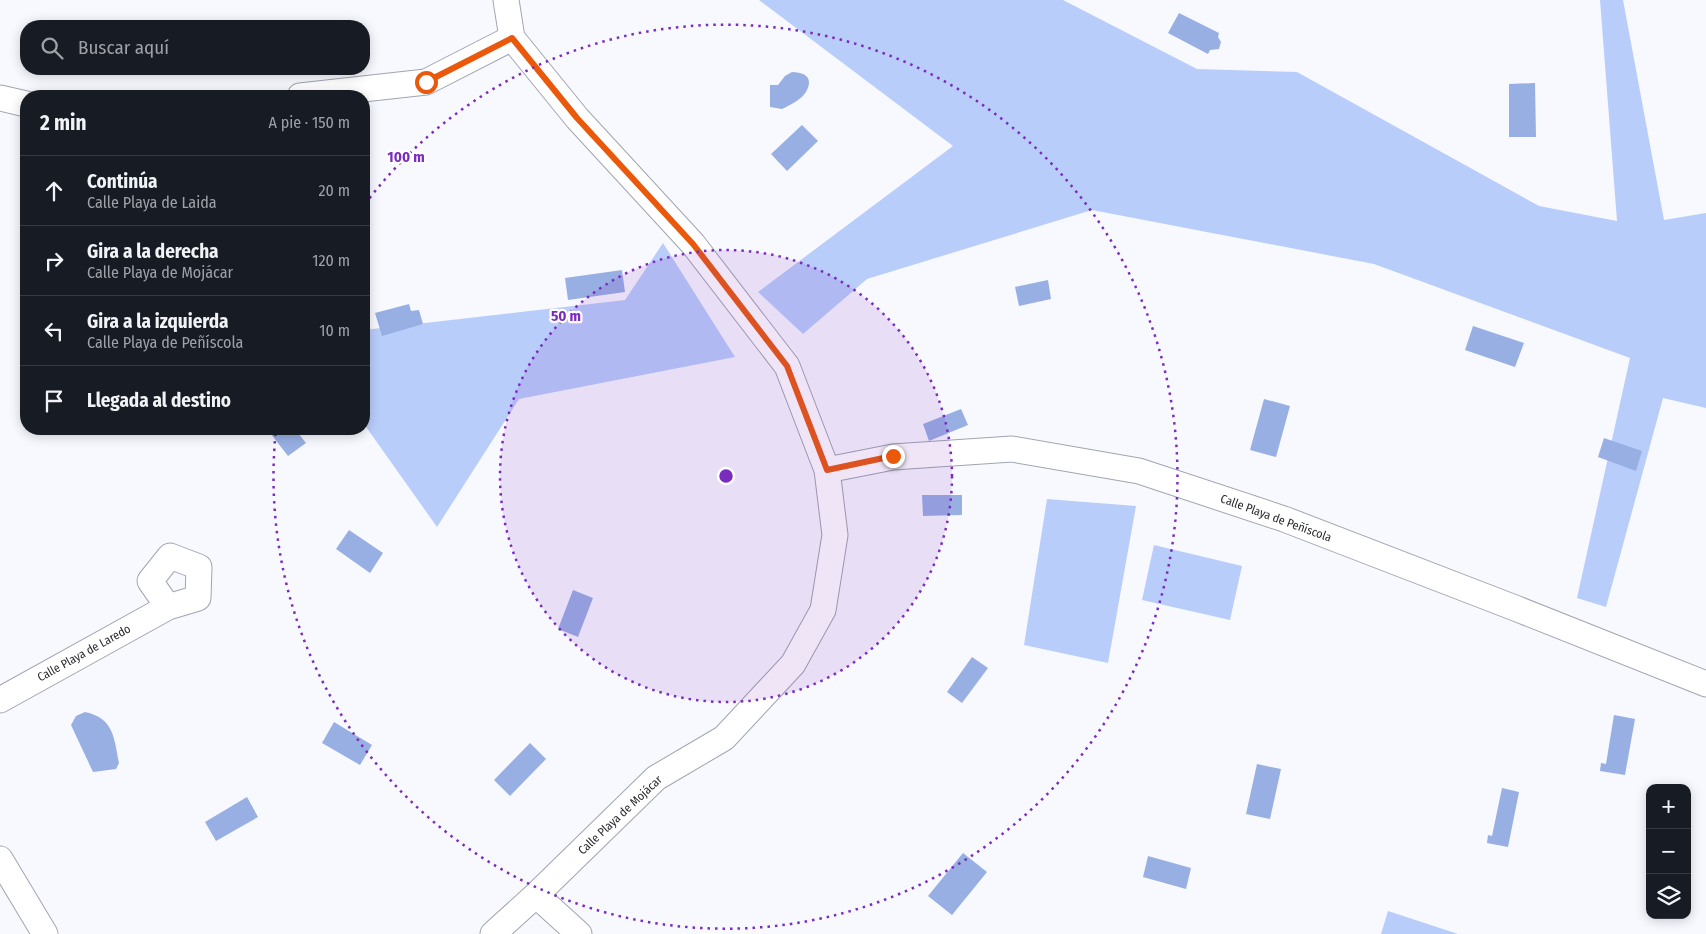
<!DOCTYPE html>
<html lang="es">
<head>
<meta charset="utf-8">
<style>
  :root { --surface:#171b24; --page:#20242c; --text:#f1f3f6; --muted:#9ea1a6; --line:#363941 }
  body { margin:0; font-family:"Fira Sans Condensed",sans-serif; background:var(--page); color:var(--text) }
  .controls { position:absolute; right:15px; bottom:15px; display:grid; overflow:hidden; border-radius:10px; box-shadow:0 2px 12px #0003 }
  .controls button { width:45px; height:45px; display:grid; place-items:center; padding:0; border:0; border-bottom:1px solid var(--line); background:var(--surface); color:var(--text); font:25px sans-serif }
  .stop { position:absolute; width:15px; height:15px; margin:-11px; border:4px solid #ea580c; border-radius:50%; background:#fff }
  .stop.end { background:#ea580c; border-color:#fff; box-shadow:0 1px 5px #0008 }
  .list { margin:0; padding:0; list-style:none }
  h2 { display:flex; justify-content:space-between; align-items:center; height:65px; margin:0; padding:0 20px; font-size:21px }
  h2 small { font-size:16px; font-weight:400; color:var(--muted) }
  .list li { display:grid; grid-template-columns:32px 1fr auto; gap:15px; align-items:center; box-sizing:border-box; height:70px; padding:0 20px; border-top:1px solid var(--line) }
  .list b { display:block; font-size:19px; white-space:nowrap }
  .list p { margin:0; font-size:16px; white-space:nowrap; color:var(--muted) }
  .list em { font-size:16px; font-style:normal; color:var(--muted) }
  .icon { flex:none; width:28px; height:28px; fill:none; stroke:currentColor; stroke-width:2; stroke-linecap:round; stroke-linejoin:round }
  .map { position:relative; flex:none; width:1706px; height:934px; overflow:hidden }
  .search { position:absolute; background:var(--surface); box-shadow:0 2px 12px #0003; left:20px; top:20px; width:350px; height:55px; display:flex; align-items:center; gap:12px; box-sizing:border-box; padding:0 18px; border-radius:20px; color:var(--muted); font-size:19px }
  .panel { position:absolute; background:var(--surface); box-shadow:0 2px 12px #0003; left:20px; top:90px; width:350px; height:345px; border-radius:20px }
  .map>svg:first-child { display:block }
  .green { fill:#b9cdfb }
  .water { fill:#98afe3 }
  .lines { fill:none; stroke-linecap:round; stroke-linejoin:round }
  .street-casing { stroke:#a1a5b0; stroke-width:27 }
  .street { stroke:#fff; stroke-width:25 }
  .route { stroke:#ea580c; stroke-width:6 }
  .ring { fill:none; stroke:#7b2cbf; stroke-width:2.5; stroke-dasharray:2.5 5 }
  .labels { text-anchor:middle; stroke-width:4.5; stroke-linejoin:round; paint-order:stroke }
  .street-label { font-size:12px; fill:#292b2f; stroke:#fff }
  .centre { fill:#7b2cbf; stroke:#fff; stroke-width:2.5 }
  .ring-label { font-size:15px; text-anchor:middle; font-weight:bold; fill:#7b2cbf; stroke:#fff; stroke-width:4.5; stroke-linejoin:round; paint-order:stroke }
</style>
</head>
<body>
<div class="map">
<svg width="1706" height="934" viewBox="0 0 1706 934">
  <rect width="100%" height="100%" fill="#f7f9fe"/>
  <path class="green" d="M759,0h304l134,69 100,3 242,134 78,15 -17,-221h23l41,220 42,-7v195l-43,-10 -57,209 -29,-9 53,-240 -256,-94 -282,-54 -225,69 -64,55 -45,-42 195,-146z
    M663,243l72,114 -216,42 -82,128 -73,-103v-94l261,-30z
    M1047,499l89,7 -28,157 -84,-18z
    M1154,545l88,21 -12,54 -88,-20z
    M1388,911l70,23h-77z"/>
  <path class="water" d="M1179,13l40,20 -1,4 3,5 -2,7 -9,1 -2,4 -40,-21z
    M792,72c13,0 22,6 14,20 -5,8 -16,13 -24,17l-12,-2v-22h8l7,-9z
    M1535,83l1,54h-27v-53z
    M802,125l16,16 -31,30 -16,-17z
    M622,270l3,22 -57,8 -3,-22z
    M1048,280l3,19 -32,7 -4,-19z
    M409,304l2,7 8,-1 4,14 -41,12 -7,-23z
    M1473,326l51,17 -9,24 -50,-17z
    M1264,399l26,7 -14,51 -26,-7z
    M961,409l7,16 -39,16 -6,-17z
    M267,429h28l11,14 -18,13z
    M1604,438l38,13 -6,20 -38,-14z
    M922,495h40v20l-39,1z
    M349,530l34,23 -13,20 -34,-24z
    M573,590l20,8 -15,39 -20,-8z
    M972,657l16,11 -26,35 -15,-11z
    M85,712c29,6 29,26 34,51l-3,6 -23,3 -22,-47 5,-9z
    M1614,715l21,4 -10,56 -25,-4 1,-8 5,1z
    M334,722l38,23 -12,20 -38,-22z
    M530,743l16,16 -36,37 -16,-16z
    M1257,764l24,5 -11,50 -24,-5z
    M1502,788l17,4 -11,55 -21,-4 1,-8 4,1z
    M247,797l11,20 -42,24 -11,-19z
    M963,853l24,19 -35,43 -24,-19z
    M1148,856l43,12 -5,21 -43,-12z"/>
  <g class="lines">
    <defs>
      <path id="street" d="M300,96l126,-14 86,-44
        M0,98l26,6
        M827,470l66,-13 119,-8 127,22 145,48 231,89 191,76
        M170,556l29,11 -1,31 -30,9 -18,-26z
        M0,700l168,-93
        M0,859l45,75
        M536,895l43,39
        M493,934l43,-39 120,-117 68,-40 69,-74 30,-54 12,-75 -8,-65 -40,-104 -94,-122 -116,-126 -65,-80 -6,-38"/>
    </defs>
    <use href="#street" class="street-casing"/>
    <use href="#street" class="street"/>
  </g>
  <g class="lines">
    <path class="route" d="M426,82l86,-44 65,80 116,126 94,122 40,104 66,-14"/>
  </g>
  <circle cx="726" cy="476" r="226" fill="#7b2cbf" fill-opacity=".12"/>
  <g class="ring">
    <circle cx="726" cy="476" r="226"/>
    <path d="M365 204A452 452 0 1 1 276 429"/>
  </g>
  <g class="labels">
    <g class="street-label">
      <text transform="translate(1276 518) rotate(20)" y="4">Calle Playa de Peñíscola</text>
      <text transform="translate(84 653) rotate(-29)" y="4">Calle Playa de Laredo</text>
      <text transform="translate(620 815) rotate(-43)" y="4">Calle Playa de Mojácar</text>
    </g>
  </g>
  <circle cx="726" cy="476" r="8" class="centre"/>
  <g class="ring-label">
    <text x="406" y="162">100 m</text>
    <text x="566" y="321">50 m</text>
  </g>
</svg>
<div class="controls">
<button>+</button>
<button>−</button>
<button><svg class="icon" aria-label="layers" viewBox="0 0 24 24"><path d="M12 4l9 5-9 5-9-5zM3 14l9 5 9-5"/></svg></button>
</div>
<div class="stop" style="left:426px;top:82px"></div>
<div class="stop end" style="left:893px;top:456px"></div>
<div class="search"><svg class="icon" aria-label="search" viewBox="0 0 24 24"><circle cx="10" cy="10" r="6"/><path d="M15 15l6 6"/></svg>Buscar aquí</div>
<section class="panel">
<h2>2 min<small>A pie · 150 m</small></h2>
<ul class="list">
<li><svg class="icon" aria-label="ahead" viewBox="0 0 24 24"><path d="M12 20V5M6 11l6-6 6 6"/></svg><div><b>Continúa</b><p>Calle Playa de Laida</p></div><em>20 m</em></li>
<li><svg class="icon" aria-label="right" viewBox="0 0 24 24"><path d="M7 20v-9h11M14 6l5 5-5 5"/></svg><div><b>Gira a la derecha</b><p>Calle Playa de Mojácar</p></div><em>120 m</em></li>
<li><svg class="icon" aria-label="left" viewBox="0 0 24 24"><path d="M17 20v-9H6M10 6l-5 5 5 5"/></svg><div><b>Gira a la izquierda</b><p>Calle Playa de Peñíscola</p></div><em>10 m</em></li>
<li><svg class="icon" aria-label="arrive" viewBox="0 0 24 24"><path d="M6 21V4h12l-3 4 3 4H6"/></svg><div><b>Llegada al destino</b></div></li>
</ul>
</section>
</div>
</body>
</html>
